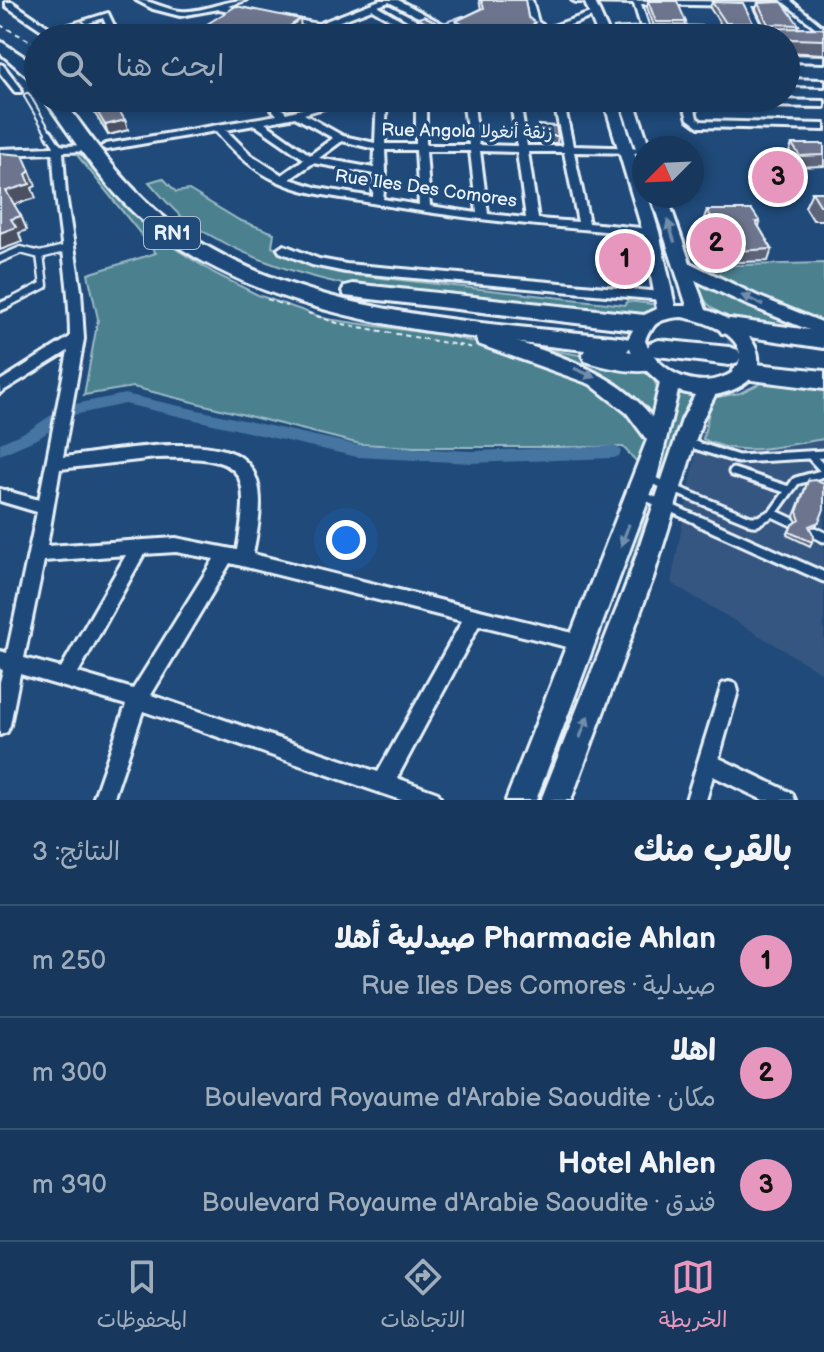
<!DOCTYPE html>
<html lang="ar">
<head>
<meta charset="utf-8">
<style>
  :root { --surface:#17385c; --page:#203f62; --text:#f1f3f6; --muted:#9eacbb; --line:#365272; --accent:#e797bd }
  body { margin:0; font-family:"Balsamiq Sans","Playpen Sans Arabic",sans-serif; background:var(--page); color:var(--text); direction:rtl }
  .compass { position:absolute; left:632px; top:136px; width:72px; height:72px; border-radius:50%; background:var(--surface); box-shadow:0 4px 12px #0003; rotate:246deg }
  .you { position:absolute; left:346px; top:540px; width:28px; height:28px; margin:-20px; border:6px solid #fff; border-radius:50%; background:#1a73e8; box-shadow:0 0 0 12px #1a73e833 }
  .badge { display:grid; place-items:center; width:52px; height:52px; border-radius:50%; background:var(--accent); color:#111; font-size:26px; font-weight:700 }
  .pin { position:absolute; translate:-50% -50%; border:4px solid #fff; box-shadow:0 2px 8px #0006 }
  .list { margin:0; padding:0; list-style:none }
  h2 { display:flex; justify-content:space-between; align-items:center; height:104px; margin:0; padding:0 32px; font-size:34px }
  h2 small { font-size:26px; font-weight:400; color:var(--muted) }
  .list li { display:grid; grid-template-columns:52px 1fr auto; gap:24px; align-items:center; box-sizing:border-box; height:112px; padding:0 32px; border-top:2px solid var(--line) }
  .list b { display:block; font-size:30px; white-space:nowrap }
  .list p { margin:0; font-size:26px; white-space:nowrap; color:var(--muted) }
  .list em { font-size:26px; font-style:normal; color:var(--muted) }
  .icon { flex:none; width:44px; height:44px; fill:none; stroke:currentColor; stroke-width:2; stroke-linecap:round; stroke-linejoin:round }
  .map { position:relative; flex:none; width:824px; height:800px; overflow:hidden; direction:ltr }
  .search { position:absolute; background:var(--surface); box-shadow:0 4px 12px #0003; left:24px; right:24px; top:24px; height:88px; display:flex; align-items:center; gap:20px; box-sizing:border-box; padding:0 28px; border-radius:44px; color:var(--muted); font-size:30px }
  .sheet { height:440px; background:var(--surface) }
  nav { display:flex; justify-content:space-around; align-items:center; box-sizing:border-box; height:112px; border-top:2px solid var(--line); background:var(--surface); font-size:22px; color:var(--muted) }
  nav a { display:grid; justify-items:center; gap:4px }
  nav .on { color:var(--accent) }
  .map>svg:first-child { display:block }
  .built { fill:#365780 }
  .green { fill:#4c818f; stroke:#9ab9c4; stroke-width:2 }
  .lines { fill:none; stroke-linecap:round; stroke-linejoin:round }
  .canal { fill:#4474a0; fill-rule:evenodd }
  .highway-tunnel { stroke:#3d638d; stroke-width:26; stroke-dasharray:26 13; stroke-linecap:butt }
  .lane-far3-casing { stroke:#e8f1f8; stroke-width:8 }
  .lane-far2-casing { stroke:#e8f1f8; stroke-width:11 }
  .lane-far1-casing { stroke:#e8f1f8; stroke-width:13 }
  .lane-casing { stroke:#e8f1f8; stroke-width:15 }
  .street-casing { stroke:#e8f1f8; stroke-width:6 }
  .secondary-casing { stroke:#e8f1f8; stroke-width:6 }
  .highway-casing { stroke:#e8f1f8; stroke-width:6 }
  .path { stroke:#e8f1f8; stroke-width:2; stroke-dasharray:5 4; stroke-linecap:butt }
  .lane-far3 { stroke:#1f4a7a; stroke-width:4 }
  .lane-far2 { stroke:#1f4a7a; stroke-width:6 }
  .lane-far1 { stroke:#1f4a7a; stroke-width:7 }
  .lane { stroke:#1f4a7a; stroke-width:9 }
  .street { fill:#1f4a7a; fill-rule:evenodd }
  .secondary { fill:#1f4a7a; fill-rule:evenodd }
  .highway { fill:#1f4a7a; fill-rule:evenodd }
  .wall { fill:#5d6479; stroke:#e8f1f8; stroke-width:2 }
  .shaded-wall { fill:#4c5163; stroke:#e8f1f8; stroke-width:2 }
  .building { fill:#6c748d; stroke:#e8f1f8; stroke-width:2 }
  .oneway { fill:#6f8dac }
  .labels { text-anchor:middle; stroke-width:7; stroke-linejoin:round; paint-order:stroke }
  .far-street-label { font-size:18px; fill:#e8f1f8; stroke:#1f4a7a }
  .shield { fill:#1f4a7a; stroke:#acbfd2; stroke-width:2 }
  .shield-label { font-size:20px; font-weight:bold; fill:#e8f1f8 }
</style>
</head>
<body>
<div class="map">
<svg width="824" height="800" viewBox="0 0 824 800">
  <rect width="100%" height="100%" fill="#1f4a7a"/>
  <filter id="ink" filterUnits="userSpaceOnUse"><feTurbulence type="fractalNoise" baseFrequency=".0125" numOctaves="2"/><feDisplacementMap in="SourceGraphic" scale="16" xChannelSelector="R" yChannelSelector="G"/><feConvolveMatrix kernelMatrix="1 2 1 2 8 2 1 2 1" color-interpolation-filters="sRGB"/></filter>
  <g filter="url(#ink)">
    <path class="built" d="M824,412v262l-153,-91 32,-166z"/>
    <path class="green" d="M87,154l70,83 57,36 44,22 69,24 121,17 85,20 65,25 32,26 19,37 -12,18 -14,-15h-208l-55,-3 -227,-57 -49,8 14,-76 -10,-45 68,-21 -79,-98z
      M163,178l13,14 13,-2 50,30 35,13 -2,14 66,26 287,32 2,-4 26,3 2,5 -8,6h-32c-139,-14 -308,-12 -428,-94 -14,-10 -26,-26 -38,-39z
      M824,263v73c-33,-5 -104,-7 -122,-40 -6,-10 -6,-20 -7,-30z
      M513,344l122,20 19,16 6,15 -6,24 -37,-37z
      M767,380l57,5v54c-41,6 -83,20 -121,0l9,-41 28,-5z
      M676,389l18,6 -14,31 -14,54 -6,1 -4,-6 18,-61z
      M647,514l9,7 -99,258 -9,-7 67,-160z"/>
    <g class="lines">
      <path class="canal" d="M125,394l232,51 114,6 143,-5 5,2 2,4 -2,4 -5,2 -143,5 -114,-6 -232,-53 -51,11 -35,23 -39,17v-12l29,-13 36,-24z"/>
      <path class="highway-tunnel" d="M621,332l39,4
        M727,343l38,4"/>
      <defs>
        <path id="lane-far3" d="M444,26l19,-7
          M27,96l23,39"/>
        <path id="lane-far2" d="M49,133l9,14
          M0,259l21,-9 19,5 28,-7
          M5,305l39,-20 -4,-30"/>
        <path id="lane-far1" d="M0,307l9,-4
          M685,442l53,17 86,-5
          M810,455l14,15
          M733,472l56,18
          M647,478l108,44 18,-9 23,-32 28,-8
          M642,495l62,28
          M773,513l19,9"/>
        <path id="lane" d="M699,521l125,56
          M752,521h5
          M814,532l10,5"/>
        <path id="street" d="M136,0c16,0 29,10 45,11 22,2 42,-11 65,-11l-18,6 25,7 -4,2 -30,-6 -39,7 -27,-7z
          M380,0h18l71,38h-10l-70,-36 -11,4 54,32h-10l-50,-29 -45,17 48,12h-16l-82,-19 4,-2 37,7z
          M524,0h8l6,22 9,6 46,-16 7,2 -65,24h-12l17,-7 -10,-8z
          M572,0l204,2 4,2 -4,2h-25l15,31 -7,1 -16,-32 -102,-2 10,30 -4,2 -4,-2 -9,-31 -58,-1z
          M781,0h9l34,28v6z
          M6,2h6l41,28 55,-17 9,19 -7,2 -7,-16 -45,16 3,4h-7l-48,-32z
          M786,55l38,1v6l-38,-1z
          M0,64l3,1 18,23v4h-6l-15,-19z
          M786,79l38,1v6l-38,-1z
          M263,98h10l13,15 56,-15h15l-53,16 39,22 32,7 2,-45h10l-2,46h31v-46h10v47h43l-6,-47h10l6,47 38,1 -6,-45h-13l-5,-3 121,1 2,2 -5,3 -47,-1 9,43 75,2h-4v5l-70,-1 15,71 62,6 6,3 -6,3c-93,-8 -187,-15 -279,-32 -32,-6 -65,-8 -95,-22 -24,-11 -43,-29 -61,-50l-110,19 -5,-3 5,-3 171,-29zM520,101l34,1 9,44h-36zM295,117l38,21 -23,17 -45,-32zM255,125l49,34 -22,16 -31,-20 -25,-25zM342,141l33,8 -1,19 -55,-10zM385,150h31l3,55 -36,-6 3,-27zM426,151h44l7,62 -47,-7zM480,151l37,1 9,66 -38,-4zM528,152h36l14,70 -40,-3zM313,163l61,11 -1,23 -55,-9 -28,-9z
          M682,98l142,3v6l-130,-2 3,13 4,3 123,3v6l-125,-3 -11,-8z
          M58,144c11,5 27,-3 37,4l-5,3 -27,1 3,43 15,96 3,48 -21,118c42,-5 139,-24 176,-1 9,6 15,15 18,25 7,23 0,50 -4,73l336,83 3,6 -3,6 -6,2 -104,-26 -82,153 41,15 3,7h-40l-258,-89 -30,89h-20l33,-95 -106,-31 -10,51 -3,7 -7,3v-53l3,-12 -3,-1v-18l7,2 30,-141 -37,-11v-12l39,11 29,-149 -68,42v-12l70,-44c0,-62 -15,-122 -17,-184l-53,2v-6l53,-2zM156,458c85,-2 97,6 81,92l-61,-12 -129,8 13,-77zM176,552l38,7 -81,130 -55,-16 66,-119zM126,555l-65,113 -37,-10 20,-97zM230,563l232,58 -84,151 -227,-77z
          M284,245l35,14 27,5 316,28 6,4 -6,4 -316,-28 -34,-7 -32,-13 -2,-3z
          M729,682l7,2 2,7 -19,67 73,35 3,7h-32l-50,-24 -7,24h-20l34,-109 2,-7z"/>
        <path id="secondary" d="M584,0h10l17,38h-12z
          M603,98h14l27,86v12h4l11,36 16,74h12l-36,-110h16l23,67 67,33 67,27v13l-79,-32 -50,-24 11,30c54,16 80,70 9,85l-13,25 -49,158 -82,222h-30l88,-222 53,-158 13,-25 -17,-4 -21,86 -121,323h-30l141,-360 -20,-27 -37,-29 -112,-40 -2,-5 9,-6c58,16 129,36 167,84l8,-34 -25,-23 -8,-19 13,-24 17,-8 -14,-77zM682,317c24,4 74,21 53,54 -33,22 -74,5 -90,-30 5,-19 19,-23 37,-24z
          M619,98h14l17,50h-6v7l-7,-4z"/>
        <path id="highway" d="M0,41l35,23 3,4v15c-10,-4 -27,-22 -38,-30z
          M44,98h18c32,44 64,90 108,124 126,94 300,99 450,115l9,2 3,6 -5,6 28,6 3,6 -3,6c-20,6 -50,-2 -70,-8l-3,-6 3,-5c-146,-16 -306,-28 -428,-118 -46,-34 -80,-87 -113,-134z
          M353,284l291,31 8,2 4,6 -4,6 -8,2 -299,-35 -3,-5 3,-5z
          M730,319l94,13v16l-102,-15 -4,-6 4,-6z
          M659,340l70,7 9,3 3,6 -3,6 -9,3 -79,-10 -3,-6 3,-6z
          M745,363l79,8v18l-88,-11 -4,-6 4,-6z"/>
      </defs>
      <use href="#lane-far3" class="lane-far3-casing"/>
      <use href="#lane-far2" class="lane-far2-casing"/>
      <use href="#lane-far1" class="lane-far1-casing"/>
      <use href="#lane" class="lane-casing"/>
      <use href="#street" class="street-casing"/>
      <use href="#secondary" class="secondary-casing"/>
      <use href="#highway" class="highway-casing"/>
      <path class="path" d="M0,25l38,20
        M80,107l11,-5v-4
        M267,299l20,7
        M308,313l29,10 137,25"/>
      <use href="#lane-far3" class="lane-far3"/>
      <use href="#lane-far2" class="lane-far2"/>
      <use href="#lane-far1" class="lane-far1"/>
      <use href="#lane" class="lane"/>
      <use href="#street" class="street"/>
      <use href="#secondary" class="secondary"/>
      <use href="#highway" class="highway"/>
    </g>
    <path class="wall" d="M479,0h46l3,17 6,13 -5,3 28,5h-118l-21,-13v-7l40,16 9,-1 -12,-6 1,-6 25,-12z
      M648,1l38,21 -1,4 25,3h14l-14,-21 2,-6 41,21 -1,6 13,-1 -9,-19 2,-6 41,22 -2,3 27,2v24l-38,-2v-14h-174l2,-10 40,-2 -7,-19z
      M63,26l30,4 19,8h-43l-3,-4z
      M204,26l97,3 -13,9h-73l-9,-2z
      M279,98h34l1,4 -20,6 -15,-7z
      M91,101l34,19 3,10 -20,5 -14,-23z
      M538,125l20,11 -1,7h-18l-2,-10z
      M792,144h32v22l-28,1 -8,-12z
      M812,192h12v28h-11l-8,-13z
      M707,210l53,12 -1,5 13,22 -4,12 -56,2 -8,-15 4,-11h4l-9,-16z
      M808,481l9,44 -7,3 2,14 -2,4 -23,-11 5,-10 5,-3 -3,-6z"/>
    <path class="shaded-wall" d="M300,19l1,10 -13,9h-15z
      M535,23l-1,7 -13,8v-6z
      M512,32v6h-16z
      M303,98h10l1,4 -20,6 -1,-7z
      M125,120l3,10 -20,5 -3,-10z
      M30,171l6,15 -4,2 4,10 -24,7 -6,-14z
      M21,216l6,14 -8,3 3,9 -22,8v-17l11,-14z"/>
    <path class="building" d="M481,0h44l3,17 7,6 -14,9 15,2 18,-6 3,10h-44l-1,-6 -16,6 -5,-1 -3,1h-43l2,-2 -29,-18 6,-2 34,18 14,-1 -1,-4 -15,-8 28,-13z
      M648,1h29l9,21h-30z
      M712,2l31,1 10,20h-27z
      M782,2l17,23 -31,-1 -10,-21z
      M236,6l64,13 -27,19h-18l-51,-12z
      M81,20l12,10 7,-2 12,10h-36l-13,-12z
      M660,25l48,1 2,3 112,-1 2,2v10l-33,-1 -5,2v-3h-168l-4,-10z
      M104,98h7l14,22 -20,5 -14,-24z
      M287,98h16l-10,3z
      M538,125l18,1 2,10h-18z
      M792,144h32v11l-24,1z
      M0,153l23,2 7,16 -4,3 4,10 -24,7 15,25 -10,3 5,8 -16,6z
      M812,192h12v13h-4z
      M707,210h45l8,12h-4l16,27 -56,3 -8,-15 14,-1z
      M815,480l9,4v25l-5,13 -10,4 5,10 -2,6 -23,-10 3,-7 8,-5 -3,-8 11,-31z"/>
    <defs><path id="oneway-solid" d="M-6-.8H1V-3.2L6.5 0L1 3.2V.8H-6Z" transform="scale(2)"/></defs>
    <g class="oneway">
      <use href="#oneway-solid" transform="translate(671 231) rotate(-108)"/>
      <use href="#oneway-solid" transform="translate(752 300) rotate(-156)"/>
      <use href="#oneway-solid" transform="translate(585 373) rotate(23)"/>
      <use href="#oneway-solid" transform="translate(625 535) rotate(110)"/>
      <use href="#oneway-solid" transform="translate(584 727) rotate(-69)"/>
    </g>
  </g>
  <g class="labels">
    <g class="far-street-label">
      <text transform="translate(467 131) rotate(1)" y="6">Rue Angola زنقة أنغولا</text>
      <text transform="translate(426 188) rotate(8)" y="6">Rue Iles Des Comores</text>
    </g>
    <rect class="shield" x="144" y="217" width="56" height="32" rx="6"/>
    <g class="shield-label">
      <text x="172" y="240">RN1</text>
    </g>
  </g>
</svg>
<svg class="compass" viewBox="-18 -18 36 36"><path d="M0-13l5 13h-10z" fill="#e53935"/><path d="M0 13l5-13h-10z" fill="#9eacbb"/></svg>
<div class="you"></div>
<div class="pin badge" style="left:625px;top:259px">1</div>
<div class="pin badge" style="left:716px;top:243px">2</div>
<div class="pin badge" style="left:778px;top:177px">3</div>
<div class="search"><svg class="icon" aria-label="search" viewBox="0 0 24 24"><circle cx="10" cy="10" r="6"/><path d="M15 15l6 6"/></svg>ابحث هنا</div>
</div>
<section class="sheet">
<h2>بالقرب منك<small>النتائج: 3</small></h2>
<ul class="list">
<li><span class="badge">1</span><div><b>Pharmacie Ahlan صيدلية أهلا</b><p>صيدلية · Rue Iles Des Comores</p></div><em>250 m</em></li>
<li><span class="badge">2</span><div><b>اهلا</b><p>مكان · Boulevard Royaume d'Arabie Saoudite</p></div><em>300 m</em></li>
<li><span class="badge">3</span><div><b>Hotel Ahlen</b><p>فندق · Boulevard Royaume d'Arabie Saoudite</p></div><em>390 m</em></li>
</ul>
</section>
<nav>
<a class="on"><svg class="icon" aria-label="map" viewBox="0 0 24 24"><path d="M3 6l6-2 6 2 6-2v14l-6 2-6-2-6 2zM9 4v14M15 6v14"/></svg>الخريطة</a>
<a><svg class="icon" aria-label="directions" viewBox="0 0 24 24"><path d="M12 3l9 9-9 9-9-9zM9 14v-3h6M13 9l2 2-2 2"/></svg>الاتجاهات</a>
<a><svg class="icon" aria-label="saved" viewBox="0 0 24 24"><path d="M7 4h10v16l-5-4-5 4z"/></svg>المحفوظات</a>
</nav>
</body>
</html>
